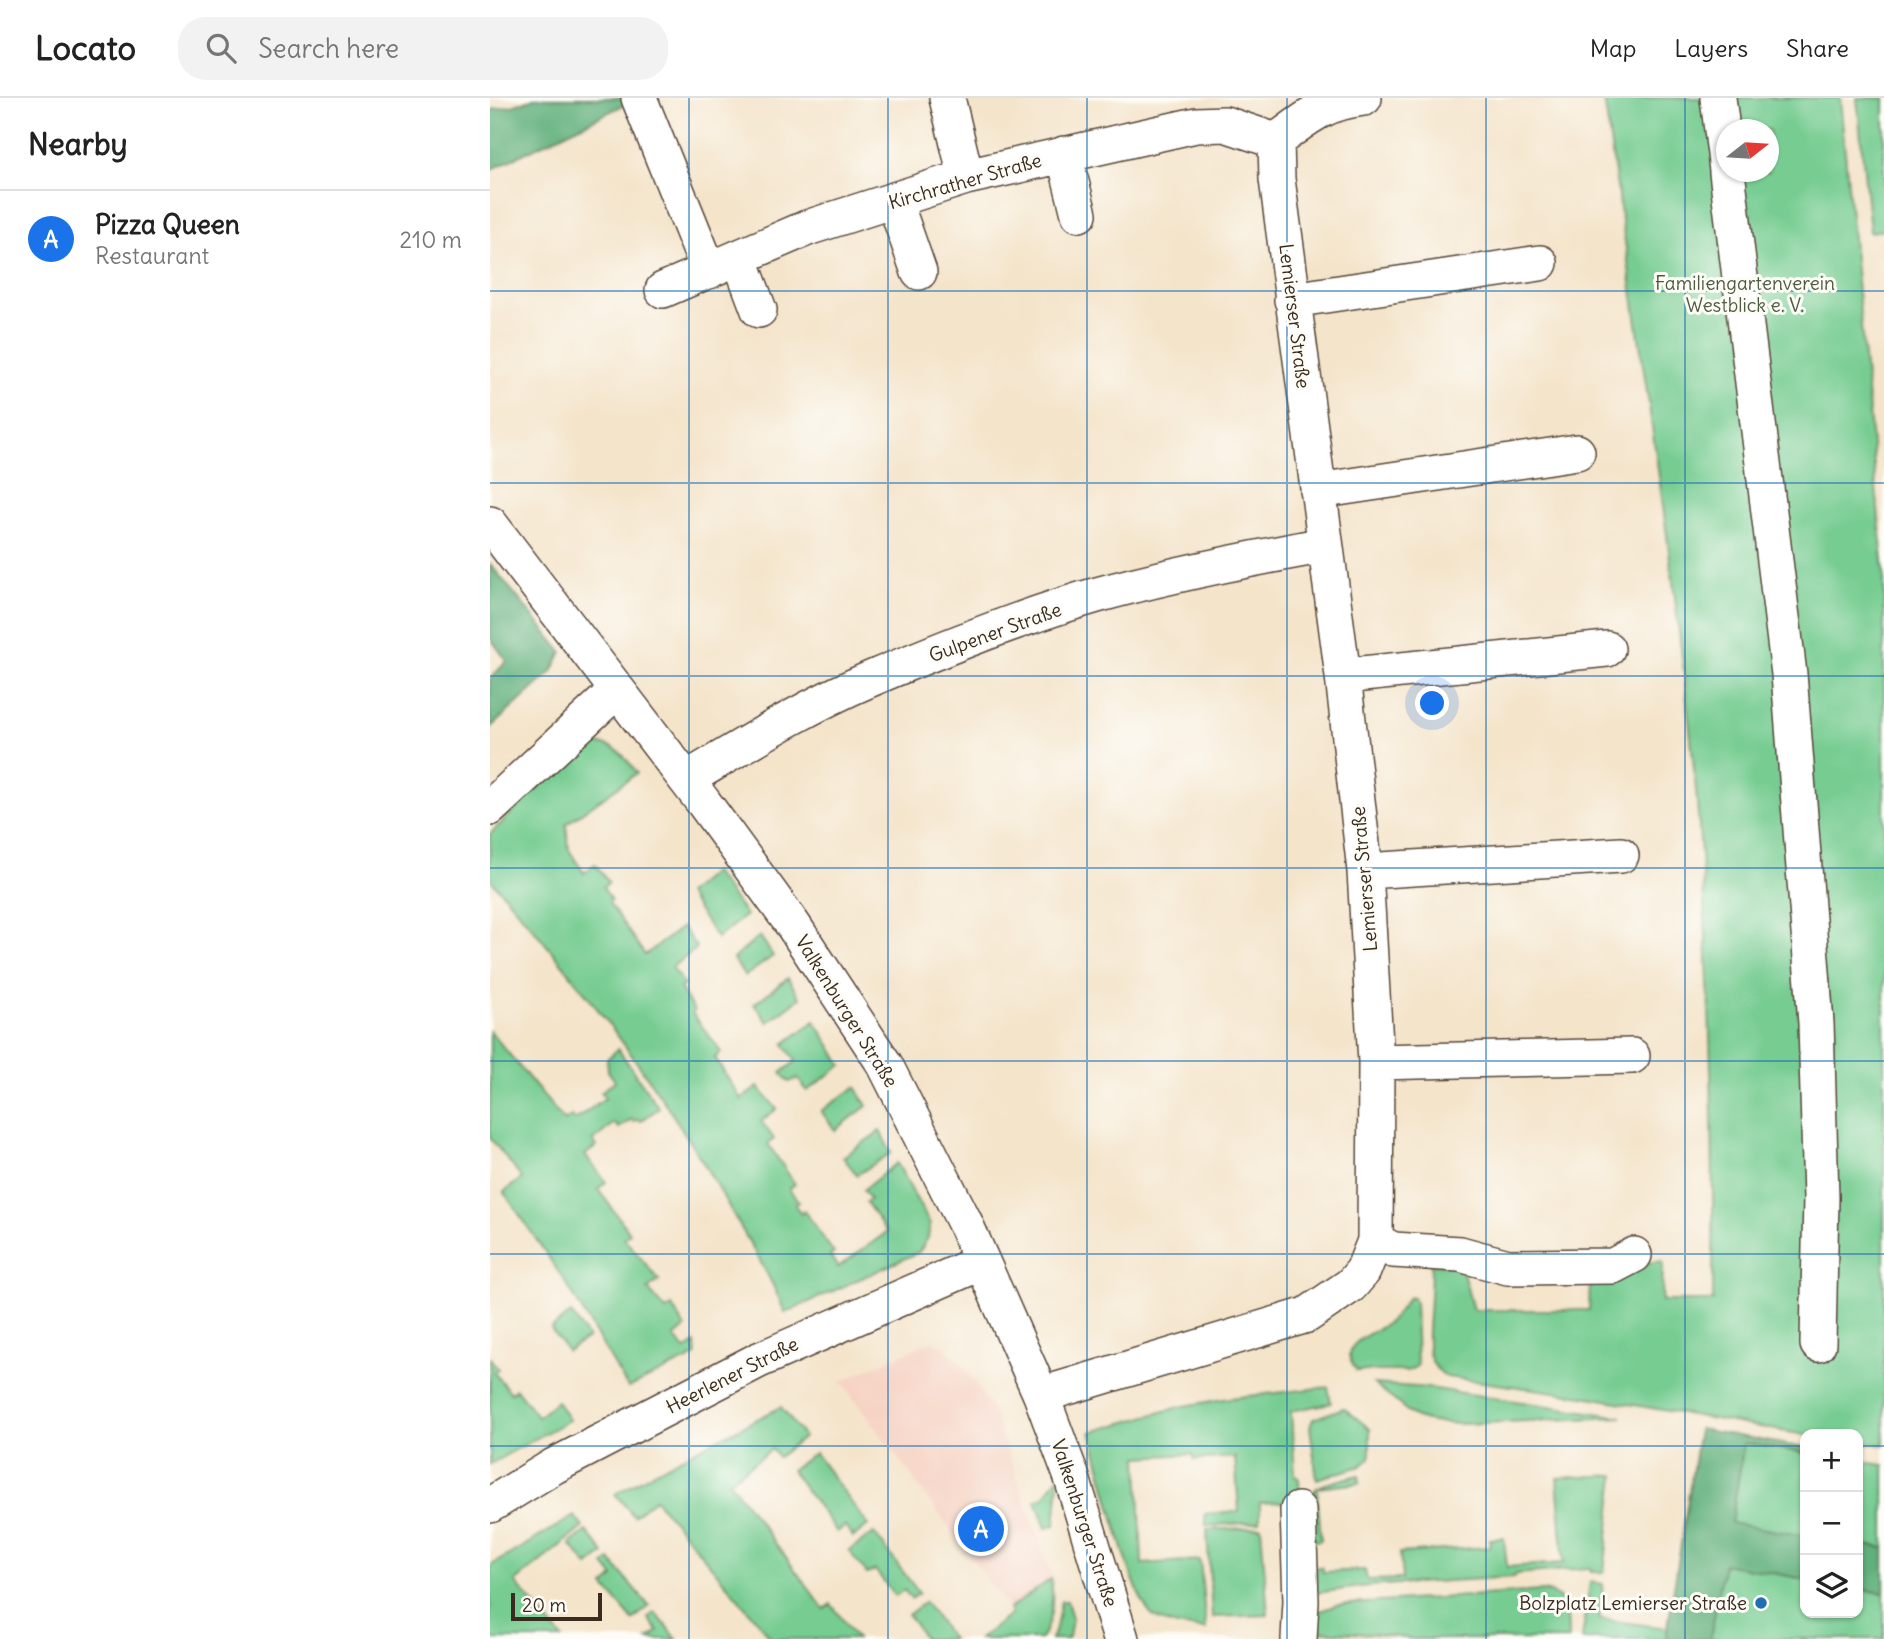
<!DOCTYPE html>
<html lang="en">
<head>
<meta charset="utf-8">
<style>
  :root { --surface:#fff; --page:#f2f2f2; --text:#222; --muted:#767676; --line:#e0e0e0; --accent:#1a73e8 }
  body { margin:0; font-family:Delius,sans-serif; background:var(--page); color:var(--text) }
  .controls { position:absolute; right:21px; bottom:21px; display:grid; overflow:hidden; border-radius:14px; box-shadow:0 2px 5px #0004 }
  .controls button { width:63px; height:63px; display:grid; place-items:center; padding:0; border:0; border-bottom:2px solid var(--line); background:var(--surface); color:var(--text); font:35px sans-serif }
  .compass { position:absolute; left:1226px; top:21px; width:63px; height:63px; border-radius:50%; background:var(--surface); box-shadow:0 2px 5px #0004; rotate:73deg }
  .scale { position:absolute; left:21px; bottom:18px; width:91px; box-sizing:border-box; padding-left:7px; border:4px solid #3b2a1e; border-top:0; font-size:19px; line-height:24px; white-space:nowrap; color:#3b2a1e; -webkit-text-stroke:5px #fdfcf7; paint-order:stroke }
  .you { position:absolute; left:943px; top:606px; width:24px; height:24px; margin:-18px; border:5px solid #fff; border-radius:50%; background:#1a73e8; box-shadow:0 0 0 10px #1a73e833 }
  .badge { display:grid; place-items:center; width:46px; height:46px; border-radius:50%; background:var(--accent); color:#fff; font-size:23px; font-weight:700 }
  .pin { position:absolute; translate:-50% -50%; border:4px solid #fff; box-shadow:0 2px 7px #0006 }
  .list { margin:0; padding:0; list-style:none }
  h2 { display:flex; justify-content:space-between; align-items:center; height:91px; margin:0; padding:0 28px; font-size:30px }
  h2 small { font-size:23px; font-weight:400; color:var(--muted) }
  .list li { display:grid; grid-template-columns:46px 1fr auto; gap:21px; align-items:center; box-sizing:border-box; height:98px; padding:0 28px; border-top:2px solid var(--line) }
  .list b { display:block; font-size:26px; white-space:nowrap }
  .list p { margin:0; font-size:23px; white-space:nowrap; color:var(--muted) }
  .list em { font-size:23px; font-style:normal; color:var(--muted) }
  .icon { flex:none; width:38px; height:38px; fill:none; stroke:currentColor; stroke-width:2; stroke-linecap:round; stroke-linejoin:round }
  .map { position:relative; flex:none; width:1394px; height:1541px; overflow:hidden }
  header { display:flex; align-items:center; gap:42px; box-sizing:border-box; height:98px; padding:0 35px; background:var(--surface); border-bottom:2px solid var(--line) }
  header strong { font-size:33px }
  nav { display:flex; gap:38px; margin-inline-start:auto; font-size:24px }
  .search { width:490px; height:63px; background:var(--page); display:flex; align-items:center; gap:18px; box-sizing:border-box; padding:0 24px; border-radius:28px; color:var(--muted); font-size:26px }
  main { display:flex }
  aside { flex:1; background:var(--surface) }
  .map>svg:first-child { display:block }
  .built { fill:#f6d2c3 }
  .green { fill:#76cc91; stroke:#587b58; stroke-width:2; fill-rule:evenodd }
  .forest { fill:#60b07b; stroke:#4e6d4c; stroke-width:2 }
  .lines { fill:none; stroke-linecap:round; stroke-linejoin:round }
  .minor-casing { stroke:#574638; stroke-width:38 }
  .minor { stroke:#fff; stroke-width:35 }
  .grid { fill:none; stroke:#1f6fb2; stroke-width:2; stroke-opacity:0.55 }
  .poi-dot { fill:#1f6fb2; stroke:#fdfcf7; stroke-width:2.5 }
  .labels { text-anchor:middle; stroke-width:6; stroke-linejoin:round; paint-order:stroke }
  .street-label { font-size:19px; fill:#3b2a1e; stroke:#fdfcf7 }
  .park-label { font-size:19px; fill:#4d5b40; stroke:#fdfcf7 }
  .poi-label { font-size:19px; fill:#3b2a1e; stroke:#fdfcf7; text-anchor:end }
</style>
</head>
<body>
<header>
<strong>Locato</strong>
<div class="search"><svg class="icon" aria-label="search" viewBox="0 0 24 24"><circle cx="10" cy="10" r="6"/><path d="M15 15l6 6"/></svg>Search here</div>
<nav><a>Map</a><a>Layers</a><a>Share</a></nav>
</header>
<main>
<aside>
<h2>Nearby<small></small></h2>
<ul class="list">
<li><span class="badge">A</span><div><b>Pizza Queen</b><p>Restaurant</p></div><em>210 m</em></li>
</ul>
</aside>
<div class="map">
<svg width="1394" height="1541" viewBox="0 0 1394 1541">
  <rect width="100%" height="100%" fill="#fdfcf7"/>
  <filter id="ink" filterUnits="userSpaceOnUse"><feTurbulence type="fractalNoise" baseFrequency=".0143" numOctaves="2"/><feDisplacementMap in="SourceGraphic" scale="14" xChannelSelector="R" yChannelSelector="G"/><feConvolveMatrix kernelMatrix="1 2 1 2 8 2 1 2 1" color-interpolation-filters="sRGB"/></filter>
  <filter id="wash" filterUnits="userSpaceOnUse"><feTurbulence type="fractalNoise" baseFrequency=".00686" numOctaves="4" result="noise"/><feDisplacementMap in="SourceGraphic" scale="28" xChannelSelector="R" yChannelSelector="G"/><feGaussianBlur stdDeviation="1.57" result="paint"/><feColorMatrix in="noise" values="0 0 0 0 0 0 0 0 0 0 0 0 0 0 0 0 0 1.4 0 .05"/><feComposite in="paint" operator="in"/></filter>
  <g filter="url(#wash)">
    <rect width="100%" height="100%" fill="#f4e4ca"/>
    <path class="built" d="M442,1243l11,5 26,27 23,36 59,164v6l-42,30 -168,-228z"/>
    <path class="green" d="M1114,0h236l44,475v872l-26,-3v-8l-53,1 -222,-39 -136,-19c-25,-14 -19,-39 -18,-63 1,-17 2,-33 2,-50l30,1 12,45h116l1,-27 44,-19 29,-3 -1,40h51c1,-170 -2,-340 -17,-510 -21,-232 -59,-462 -92,-693zM1237,32h42v42h-42z
      M1367,0h27v132l-14,2z
      M106,646c21,0 29,13 41,29l-71,51 3,26 15,23 11,-9 14,19 -6,4 8,13 -2,3 36,52 37,-28 15,21 -25,19 12,18 -4,3 14,23 -2,2 29,39 -6,6 26,41 17,-12 19,22 -16,12 13,18 -6,5 27,40 -6,5 10,13 -4,3 6,9 3,-3 30,42 -4,3 8,11 49,-35 -21,-30 4,-3 -7,-9 34,-27 33,61 -2,14 -9,14 -134,61c-12,-32 -32,-64 -49,-94 -68,-122 -153,-236 -246,-340v-45l81,-78 13,-8z
      M223,774l33,43 -29,23 -30,-44z
      M270,838l13,20 -28,20 -12,-17z
      M298,880l12,20 -32,24 -14,-18z
      M325,923l27,44 -35,26 -9,-13 -9,4 -8,-9 15,-12 -12,-17z
      M0,933l74,90 7,-5 4,4 30,-22 -4,-6 14,-11 -7,-10 -1,-12 11,-10 41,59 -18,13 -4,-2 -3,3 -2,-3 -13,9 -5,-5 -21,18 4,5 -12,9 21,27 -8,7 32,44 -6,5 35,42 -11,9 18,21 6,-4 13,22 -11,9 11,13 10,-7 1,13 -68,32 -62,-105 -62,-91 18,-14 -32,-40z
      M366,989l11,19 -32,24 -14,-19z
      M390,1033l11,22 -34,22 -14,-18z
      M923,1199l2,5 2,64 -9,5h-51c-24,-29 19,-37 34,-51 7,-6 11,-15 17,-22z
      M81,1215l17,25 -21,13 -16,-22z
      M0,1260l8,11 -4,4 17,20 5,-4 22,28 19,-16 12,19 -79,44z
      M884,1286l55,4 193,29 -162,7 -29,-2 -15,-4z
      M838,1289l3,16 -40,8 4,64 4,4 1,22 -40,2v19l-54,4 -1,-12 34,-3 -4,-54 -41,3 -1,-6 -55,3 4,107 58,-4 6,69c-17,-1 -38,-2 -53,-13 -22,-16 -52,-151 -62,-184l88,-25 51,-9z
      M291,1309l23,30 -26,20 -6,-8 -43,32 95,128 7,-5 26,35h-85l-117,-140 -21,17 -19,-22 65,-36z
      M854,1310l26,21v29l-9,8 -44,13 -7,-52 3,-8z
      M1254,1345l61,10v83l-74,-12z
      M325,1355l53,72 -15,12 -8,-11 -8,6 -46,-62z
      M1368,1363l26,4v83l-26,-4z
      M869,1377l1,8 -43,5 4,52 -7,1c-8,-56 -10,-52 45,-66z
      M1125,1377l-11,97h-13l-2,-4 -73,6 -2,3 -146,9 -53,7 1,-26h6l1,5 42,-2 2,10 35,-1 -2,-26 89,-6 1,-8 14,-1 3,29 57,-4 -7,-85z
      M567,1380l2,5 -4,42 -9,3 -10,-28 8,-3z
      M84,1418l9,11 -68,55 48,57h-73v-73z
      M771,1429l7,88 -56,2 -5,-87z
      M96,1433l18,22 -16,13 -18,-22z
      M384,1435l45,60 -8,6 -7,-9 -9,6 -20,-26 -8,4 -18,-23z
      M120,1462l39,46 -16,14 -29,-34 10,-9 -10,-12z
      M1233,1466l82,15v34h53v-24l26,4v46h-174z
      M561,1481c3,20 1,42 -10,60h-62l32,-25 -2,-5z
      M1100,1484l13,2 -4,35 69,9 -2,11h-84z
      M1051,1493c28,2 27,26 27,48h-155l-39,-5 -63,-3v-11l7,-8 18,-7z
      M571,1503h6l5,17 -3,19 -2,2h-16l5,-11z
      M435,1504l24,33 3,4h-27l-17,-24z
      M165,1514l22,27h-29l10,-8 -10,-13z"/>
    <path class="forest" d="M44,0h104l-148,72v-60l25,-5z
      M0,466l72,88 -10,20 -62,56v-49l17,-18 -17,-23z
      M1209,1331l106,19v5l-61,-10 -13,80 74,13v43l-81,-15 -14,75h-44z
      M1368,1446l26,4v45l-26,-4z"/>
  </g>
  <g filter="url(#ink)">
    <g class="lines">
      <defs>
        <path id="minor" d="M149,0l70,173
          M457,0l19,79
          M1228,0l9,72
          M786,43c32,-24 47,-38 88,-43
          M574,56l15,60
          M1237,74l62,502 27,349 5,175 -3,146
          M404,102l25,72
          M249,159l20,53
          M173,192l144,-62 87,-28 72,-23 230,-52 29,-1 51,17
          M802,202l248,-37
          M828,393l259,-39
          M0,426l214,279 89,122 92,140 79,156 77,174 30,80 50,164
          M853,578l264,-27
          M197,681c59,-35 118,-72 181,-99 75,-32 152,-63 229,-85 75,-21 152,-36 228,-50
          M0,710l127,-118
          M875,773l256,-16
          M886,964l256,-6
          M885,1143l18,9 67,4 48,13 105,-1 21,-11
          M551,1297l266,-80 44,-30 12,-14 12,-30 1,-179 -11,-191 -22,-195 -66,-497 -1,-38
          M0,1407l64,-39 205,-106 223,-98
          M808,1412l3,91 -2,38"/>
      </defs>
      <use href="#minor" class="minor-casing"/>
      <use href="#minor" class="minor"/>
    </g>
  </g>
  <path class="grid" d="M199,0v1541M398,0v1541M597,0v1541M797,0v1541M996,0v1541M1195,0v1541M0,193h1394M0,385h1394M0,578h1394M0,770h1394M0,963h1394M0,1156h1394M0,1348h1315M1368,1348h26"/>
  <circle class="poi-dot" cx="1271" cy="1505" r="7"/>
  <g class="labels">
    <g class="street-label">
      <text transform="translate(475 83) rotate(-16)" y="7">Kirchrather Straße</text>
      <text transform="translate(805 218) rotate(83)" y="7">Lemierser Straße</text>
      <text transform="translate(505 534) rotate(-20)" y="7">Gulpener Straße</text>
      <text transform="translate(874 781) rotate(-95)" y="7">Lemierser Straße</text>
      <text transform="translate(357 913) rotate(58)" y="7">Valkenburger Straße</text>
      <text transform="translate(242 1277) rotate(-27)" y="7">Heerlener Straße</text>
      <text transform="translate(595 1425) rotate(72)" y="7">Valkenburger Straße</text>
    </g>
    <g class="park-label">
      <text x="1255" y="192">Familiengartenverein<tspan x="1255" dy="22">Westblick e. V.</tspan></text>
    </g>
    <g class="poi-label">
      <text x="1257" y="1512">Bolzplatz Lemierser Straße</text>
    </g>
  </g>
</svg>
<div class="controls">
<button>+</button>
<button>−</button>
<button><svg class="icon" aria-label="layers" viewBox="0 0 24 24"><path d="M12 4l9 5-9 5-9-5zM3 14l9 5 9-5"/></svg></button>
</div>
<svg class="compass" viewBox="-18 -18 36 36"><path d="M0-13l5 13h-10z" fill="#e53935"/><path d="M0 13l5-13h-10z" fill="#767676"/></svg>
<div class="scale">20 m</div>
<div class="you"></div>
<div class="pin badge" style="left:491px;top:1431px">A</div>
</div>
</main>
</body>
</html>
